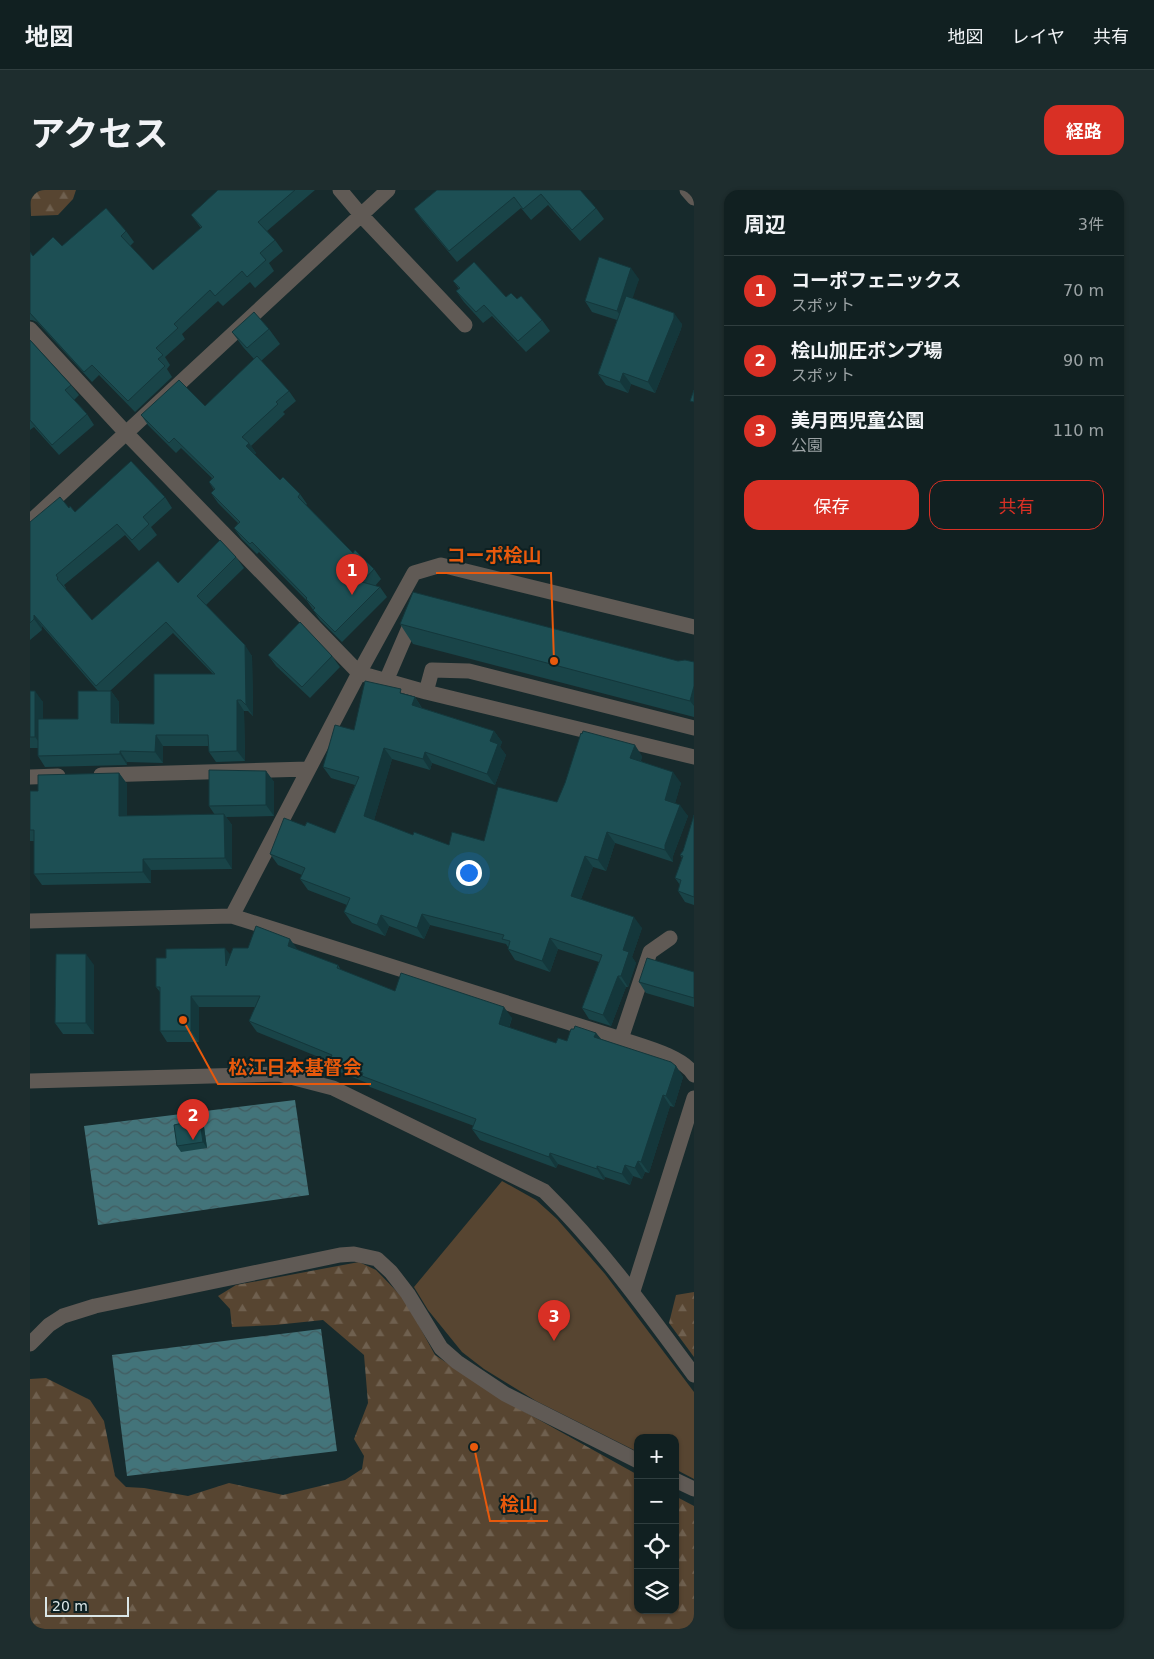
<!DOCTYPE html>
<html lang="ja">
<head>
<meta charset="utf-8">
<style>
  :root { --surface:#112021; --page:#1e2d2e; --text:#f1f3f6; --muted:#9ca3a5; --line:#303e3f; --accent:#d93025 }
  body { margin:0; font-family:"DejaVu Sans","Noto Sans JP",sans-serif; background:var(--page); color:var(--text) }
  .controls { position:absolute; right:15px; bottom:15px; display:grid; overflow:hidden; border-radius:10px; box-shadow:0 1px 4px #0004 }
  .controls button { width:45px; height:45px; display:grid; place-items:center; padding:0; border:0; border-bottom:1px solid var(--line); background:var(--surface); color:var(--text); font:25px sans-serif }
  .scale { position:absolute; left:15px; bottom:12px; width:84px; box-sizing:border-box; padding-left:5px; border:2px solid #dae6e7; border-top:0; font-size:14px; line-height:18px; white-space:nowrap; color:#dae6e7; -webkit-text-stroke:4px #0d2022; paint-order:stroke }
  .you { position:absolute; left:438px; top:682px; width:18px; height:18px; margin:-12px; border:4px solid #fff; border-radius:50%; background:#1a73e8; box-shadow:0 0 0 8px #1a73e833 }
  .badge { display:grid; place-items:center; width:32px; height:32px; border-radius:50%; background:var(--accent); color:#fff; font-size:16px; font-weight:700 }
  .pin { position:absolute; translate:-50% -41px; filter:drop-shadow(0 1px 2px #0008) }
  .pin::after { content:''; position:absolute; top:26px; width:18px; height:15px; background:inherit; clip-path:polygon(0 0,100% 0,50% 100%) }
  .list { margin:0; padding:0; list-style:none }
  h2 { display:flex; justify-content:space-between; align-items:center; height:65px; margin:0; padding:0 20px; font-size:21px }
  h2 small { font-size:16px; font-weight:400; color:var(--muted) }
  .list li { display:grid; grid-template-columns:32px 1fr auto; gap:15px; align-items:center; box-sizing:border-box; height:70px; padding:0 20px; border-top:1px solid var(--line) }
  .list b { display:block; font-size:19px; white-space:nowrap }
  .list p { margin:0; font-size:16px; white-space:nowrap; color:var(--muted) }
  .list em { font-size:16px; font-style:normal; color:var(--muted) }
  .actions { display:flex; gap:10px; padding:15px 20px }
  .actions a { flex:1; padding:11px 0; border:1px solid var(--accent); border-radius:15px; text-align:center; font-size:18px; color:var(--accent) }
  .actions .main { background:var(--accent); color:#fff }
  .icon { flex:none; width:28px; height:28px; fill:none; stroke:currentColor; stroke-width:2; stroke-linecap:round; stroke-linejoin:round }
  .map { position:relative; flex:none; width:664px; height:1439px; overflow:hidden; border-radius:15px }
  header { display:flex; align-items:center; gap:30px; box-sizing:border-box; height:70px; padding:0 25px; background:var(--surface); border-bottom:1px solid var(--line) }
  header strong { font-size:24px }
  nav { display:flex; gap:28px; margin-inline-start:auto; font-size:18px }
  .intro { display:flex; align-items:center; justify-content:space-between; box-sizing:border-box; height:120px; padding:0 30px }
  h1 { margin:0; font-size:35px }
  .button { padding:12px 22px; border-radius:15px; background:var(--accent); color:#fff; font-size:18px; font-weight:700 }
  main { display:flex; gap:30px; padding:0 30px }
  aside { flex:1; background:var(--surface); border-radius:15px; box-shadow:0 1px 4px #0004 }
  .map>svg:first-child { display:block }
  .forest { fill:url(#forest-firs) }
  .park { fill:#574531 }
  .water { fill:url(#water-waves) }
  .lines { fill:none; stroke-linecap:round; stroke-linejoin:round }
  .minor { stroke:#605a55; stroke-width:15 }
  .wall { fill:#194448; fill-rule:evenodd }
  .shaded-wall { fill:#14373b }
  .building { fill:#1d4f54; stroke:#14373b }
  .leader { fill:none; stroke:#e8590c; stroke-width:2 }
  .callout-dot { fill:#e8590c; stroke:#0d2022; stroke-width:2 }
  .callout-label { font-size:19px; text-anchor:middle; font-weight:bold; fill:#e8590c; stroke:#0d2022; stroke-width:4; stroke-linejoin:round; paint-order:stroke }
</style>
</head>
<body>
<header>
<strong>地図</strong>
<nav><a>地図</a><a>レイヤ</a><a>共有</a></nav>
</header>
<div class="intro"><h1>アクセス</h1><a class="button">経路</a></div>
<main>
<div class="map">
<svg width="664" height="1439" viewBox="0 0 664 1439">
  <defs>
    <pattern id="forest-firs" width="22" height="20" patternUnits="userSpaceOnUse" patternTransform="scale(1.25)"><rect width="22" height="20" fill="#574531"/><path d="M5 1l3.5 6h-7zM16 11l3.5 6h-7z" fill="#6f604f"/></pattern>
    <pattern id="water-waves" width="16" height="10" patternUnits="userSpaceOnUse" patternTransform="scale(1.25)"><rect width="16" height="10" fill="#43747a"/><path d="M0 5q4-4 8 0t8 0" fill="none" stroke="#425c60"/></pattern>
  </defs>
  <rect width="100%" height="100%" fill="#172a2c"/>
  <path class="forest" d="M0,0h46l-3,9 -15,16 -27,1z
    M329,1072l17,8 29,30 30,55 63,42 140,78v135h37v-114l19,10v123h-664v-250l16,-1 44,22 14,21 11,55 11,11 18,1 44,8 41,-13 54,12 62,-15 17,-11 2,-13 -10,-17 14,-36 -4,-48 -41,-35 -48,5 -43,2 -2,-18 -12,-13 18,-11z
    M664,1102v65l-25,-34 7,-28z"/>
  <path class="park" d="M472,991l34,19 21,19 48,55 89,118v87l-19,-10v-31h-37v14l-102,-51 -52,-32 -22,-17 -34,-42 -14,-23z"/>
  <path class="water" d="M265,910l14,95 -211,30 -14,-99z
    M291,1139l16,122 -210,25 -15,-121z"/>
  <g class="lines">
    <path class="minor" d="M310,0l21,25 104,110
      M657,0l7,8
      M0,139l97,105 232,239 67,19 268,65
      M0,332l358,-332
      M356,491l28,-65
      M396,502l6,-22 37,1 225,57
      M71,585l207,-6
      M0,587l28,-1
      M202,726l127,-243 55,-100 27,-8 253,62
      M0,731l202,-5 389,123c20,7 62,17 73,36
      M591,849l29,-87 20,-14
      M0,891l249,-7 54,14 211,103c57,56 103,120 150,184
      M603,1101l61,-193
      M0,1154l19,-19 14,-9 32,-10 245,-51 14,-1 23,5 14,13 17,22 33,54 16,14 48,32 133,67
      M645,1290l19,9"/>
  </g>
  <path class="wall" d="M188,0h97l-48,41 8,9 8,11 -14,12 5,8 -19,17 -5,-6 -27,24 -5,-5 -36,33 3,5 -20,18 5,8 -3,4 5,8 -37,35 -36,-37 -7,7 -55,-60 -5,-2h-2v-68l3,4 29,-10 64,-15 8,11 -4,4 23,24 48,-42 -10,-13z
    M407,0h143l16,18 8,11 -24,22 -32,-36 -17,15 -10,-12 -64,54 -35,-42 -8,-11z
    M609,89l-7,19 50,26 -1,5 -26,64 -24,-9 -3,9 -22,-8 -8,-11 19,-54 -25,-8 -7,-11z
    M423,91l53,16 11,2 25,21 8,11 -24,21 -34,-36 -9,7 -19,-21 -8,-11 3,-2z
    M239,139l11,15 -19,17 28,30 7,10 -13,11 2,2 -34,32 5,7 -2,2 26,25 20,14 7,10 -1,1 47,48 21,16 7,10 -6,7 5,1 7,10 -45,45 -22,-22 -13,-19 -48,-49 -2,2 -16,-16 -7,-10 4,-5 -20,-20 -7,-10 3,-3 -5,-8 3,-4 -31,-30 -5,5 -28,-28 -7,-10 64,-9 49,-47 -11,-12 -11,-15z
    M0,150l41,45 8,10 -5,5 13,14 7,11 -35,30 -25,-28 -4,3z
    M135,307l7,11 -21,19 6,8 -18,16 -14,-16 -61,50 2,3 -1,1 27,31 144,-63 8,11 -38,37 46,51 1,60 -5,-5h-4l1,50 -29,1 -7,-10v-6h-46v17l-36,-1v3l-82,2 -7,-11v-8h-8v-57l13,11v17h35l20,-28 -56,-65v4l-12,10v-118l39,-14 6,4zM143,443l40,41 -59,50h-35v-22l-8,-11h-1z
    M370,434l278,37 16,1v55l-281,-73z
    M238,465l64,1 8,11 -30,31 -34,-32z
    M375,504l10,3 7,11 72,23 8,11 -2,5 6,8 -11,30 -63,-22 -2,7 -38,-11 -18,61 39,15 36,10 35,-4 158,-85 -1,5 40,22 -6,20 13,13 -15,40v6l-58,-19 -9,28 -13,-4 -12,32 61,29 -10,29 4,6 -8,24h-2l-15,39 -22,-7 -7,-11 17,-46 -41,-13 -8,23 -35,-12 -7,-11v-2l-2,-3 -76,-19 -6,14 -35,-13 -4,10 -33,-13 -8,-11 3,-7 -39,-15 -8,-11 2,-4 -24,-10 -8,-11 35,-28 30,7 20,-48 -24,-7 -8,-11 31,-37z
    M236,581l8,11v34l-48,1 6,8v44l-81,1v13l-109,2 -8,-11v-33h-4v-50h8l81,-18 8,11v32l88,-1 -6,-9z
    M664,625v90l-9,-3 -7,-11 2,-6 -5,-7 7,-20 -2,-3 3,-4z
    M268,760l40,15 3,5 54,21 117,27 -3,10 47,15 40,-10 5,6 75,27 7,11 -9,30 -4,-1 -21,67 -4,-1 -3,7 -9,-3 -3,9 -25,-8 -1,3 -46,-16 -2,4 -76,-28 -8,-11 2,-3 -104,-39 -3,-4 -30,-12 -6,-9 -74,-30 -8,-11 6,-14h-56v35h-32l-7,-11v-39l-4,-5 10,-29z
    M64,775v69h-31l-8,-11z
    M664,782v35l-48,-14 -7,-11z
    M166,932l8,5 3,21 -26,4 -4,-6z"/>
  <path class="shaded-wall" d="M601,78l8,11 -14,43 -8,-11z
    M644,123l8,11 -1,5 -26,64 -7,-11z
    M593,183l8,11 -3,9 -8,-11z
    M219,253l7,10 -3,3 -7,-10z
    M4,425l8,11v4l-8,-11z
    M215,455l7,11 1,60 -7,-11z
    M664,496v20l-4,-5z
    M5,501l8,11v45l-8,-10z
    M81,501l8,11 -1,32 -7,-11z
    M385,507l7,12 -10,-4z
    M207,510l7,11 1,50 -8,-10z
    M464,541l8,11 -2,5 6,8 -11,30 -8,-11 3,-33z
    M126,545l7,11v17l-8,-11z
    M605,555l7,11 -4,13 -8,-11z
    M354,558l8,11 -20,68 -8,-11z
    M90,561l7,11v3l-7,-11z
    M395,562l7,11 -2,7 -7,-11z
    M236,581l8,11v34l-8,-11z
    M643,582l8,11 -8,28 -8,-11z
    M89,583l8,11v43l-8,-11z
    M650,615l8,11 -15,40v6l-8,-12v-5z
    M194,624l8,11v44l-7,-11z
    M577,642l8,11 -9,28 -8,-11z
    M555,666l8,11 -15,40 -7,-11z
    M113,669l8,11v13l-8,-11z
    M392,724l8,11 -6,14 -7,-11z
    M351,725l8,11 -4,10 -8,-11z
    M604,727l8,11 -10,29 4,6 -8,24 -7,-11 2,-26z
    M520,748l8,11 -8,23 -8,-11z
    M260,749l8,11 -10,-4z
    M195,758l8,10 -7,8z
    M56,764l8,11v69l-8,-11z
    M588,786l8,11 -15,39 -8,-11z
    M161,806l8,11v35l-8,-11z
    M474,817l8,11 -6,17 -7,-11z
    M566,843l8,10 -10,-6z
    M646,876l7,11 -9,30 -8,-11z
    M633,905l7,11 -21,67 -8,-11z
    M170,932l4,5 3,21 -4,-6z
    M520,963l8,11 -2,4 -7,-11z
    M608,971l7,11 -3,7 -7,-11z
    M595,975l8,11 -3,9 -8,-11z
    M567,976l8,11 -1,3 -7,-11z"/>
  <path class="building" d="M188,0h77l-37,32 17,18 -15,13 6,7 -19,17 -5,-6 -27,25 -5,-6 -36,34 4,4 -22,20 7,7 -5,4 7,7 -37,35 -36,-36 -8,7 -54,-59v-61l3,4 20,-19 9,9 44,-38 20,23 -5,5 32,34 49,-43 -11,-12z
    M407,0h143l16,18 -24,22 -31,-36 -18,15 -9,-12 -65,54 -35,-42z
    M569,67l32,11 -14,43 -32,-10z
    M444,72l32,35 5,-4 6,6 4,-3 21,24 -24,21 -34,-36 -8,7 -20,-21 4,-3 -7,-7z
    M596,106l48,17v5l-26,64 -25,-9 -3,9 -22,-8z
    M224,122l15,17 -22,19 -15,-16z
    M0,150l41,45 -6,5 22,24 -35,31 -22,-25z
    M227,166l32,35 -13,11 2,2 -36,33 7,6 -3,3 34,34 3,-3 17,17 -2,3 55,56 2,-3 19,19 -12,13 18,5 -45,45 -22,-22 2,-2 -9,-9 1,-1 -55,-56 -2,2 -16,-16 6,-6 -29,-29 4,-4 -6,-7 5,-5 -40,-39 -5,5 -28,-28 38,-35 26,26z
    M664,200v12l-4,-1z
    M101,271l34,36 -22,20 6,7 -17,16 -15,-16 -61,51 2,3 -1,1 35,41 66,-59 20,22 42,-43 16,17 -39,39 48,49 1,60 -5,-5h-4v51l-28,1 -1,-17h-52l-1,17 -35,-1v3l-82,2v-37h40v-28h33v32l43,1v-50h61l-49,-52 -70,64 -62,-71v4l-4,4v-101l30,-25 9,11 1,-2 5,6z
    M383,402l265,69 7,-1 9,2v24l-4,15 -290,-77z
    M270,432l32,34 -30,31 -34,-32z
    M335,491l36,8 -1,4 15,4 -3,8 82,26 -4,10 8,3 -11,30 -62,-22 -2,7 -39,-11 -20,68 49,19 1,-3 35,13 3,-13 32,9 14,-54 59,15 8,-19 16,-50 1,1 1,-3 52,14 -5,13 43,14 -8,28 15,5 -15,40v5l-58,-18 -9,28 -13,-4 -14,40 63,21 -11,33 6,2 -8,24h-3l-15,39 -21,-7 20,-53 -52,-17 -8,23 -34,-12 2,-8 -8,-2 2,-4 -82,-21 -5,14 -36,-13 -4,10 -33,-13 6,-14 -50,-19 5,-11 -35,-14 14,-36 21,8 2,-4 28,11 24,-56 -36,-10 12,-42 19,5z
    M0,501h5v46h-5z
    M179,580l57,1v34l-57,1z
    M89,583v43l105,-2 1,44 -82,1v13l-109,2v-44h-4v-39h8v-16z
    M664,625v82l-16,-6 3,-11 -6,-2 8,-22 -3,-1 3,-4z
    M226,736l34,13 -2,7 50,19 -1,3 58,23 6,-18 103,34 -5,17 57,19 2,-5 9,3 4,-12h3l1,-3 21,7 -2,4 77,25 5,4 -10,30 -3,-1 -22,67 -3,-1 -3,7 -10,-3 -3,9 -25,-8v3l-47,-16 -1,4 -77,-28 4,-10 -114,-43 1,-3 -33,-13 2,-5 -83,-34 11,-25h-69v35h-31v-44h-4v-29h10v-9l59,-1 1,18 7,-18h15z
    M26,764h30v69h-31z
    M617,768l47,14v26l-55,-16z
    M165,930v2h5l3,20 -26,4 -3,-21z"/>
  <path class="leader" d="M524 471L521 383H406M153 830L188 894H341M444 1257L460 1331H518"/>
  <g class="callout-dot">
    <circle cx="524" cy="471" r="5"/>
    <circle cx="153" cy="830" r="5"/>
    <circle cx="444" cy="1257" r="5"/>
  </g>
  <g class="callout-label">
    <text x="464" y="372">コーポ桧山</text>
    <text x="265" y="884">松江日本基督会</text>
    <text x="489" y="1321">桧山</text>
  </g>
</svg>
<div class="controls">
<button>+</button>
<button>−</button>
<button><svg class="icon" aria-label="locate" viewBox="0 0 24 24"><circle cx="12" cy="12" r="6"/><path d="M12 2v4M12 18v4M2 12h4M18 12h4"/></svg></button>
<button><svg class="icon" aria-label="layers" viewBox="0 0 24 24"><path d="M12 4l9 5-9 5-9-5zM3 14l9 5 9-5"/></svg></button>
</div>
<div class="scale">20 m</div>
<div class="you"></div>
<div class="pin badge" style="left:322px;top:405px">1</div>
<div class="pin badge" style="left:163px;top:950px">2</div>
<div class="pin badge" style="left:524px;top:1151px">3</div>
</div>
<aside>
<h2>周辺<small>3件</small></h2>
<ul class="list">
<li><span class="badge">1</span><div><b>コーポフェニックス</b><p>スポット</p></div><em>70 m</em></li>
<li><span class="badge">2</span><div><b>桧山加圧ポンプ場</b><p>スポット</p></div><em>90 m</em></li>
<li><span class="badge">3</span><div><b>美月西児童公園</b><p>公園</p></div><em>110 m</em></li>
</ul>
<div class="actions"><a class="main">保存</a><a>共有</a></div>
</aside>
</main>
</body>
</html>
